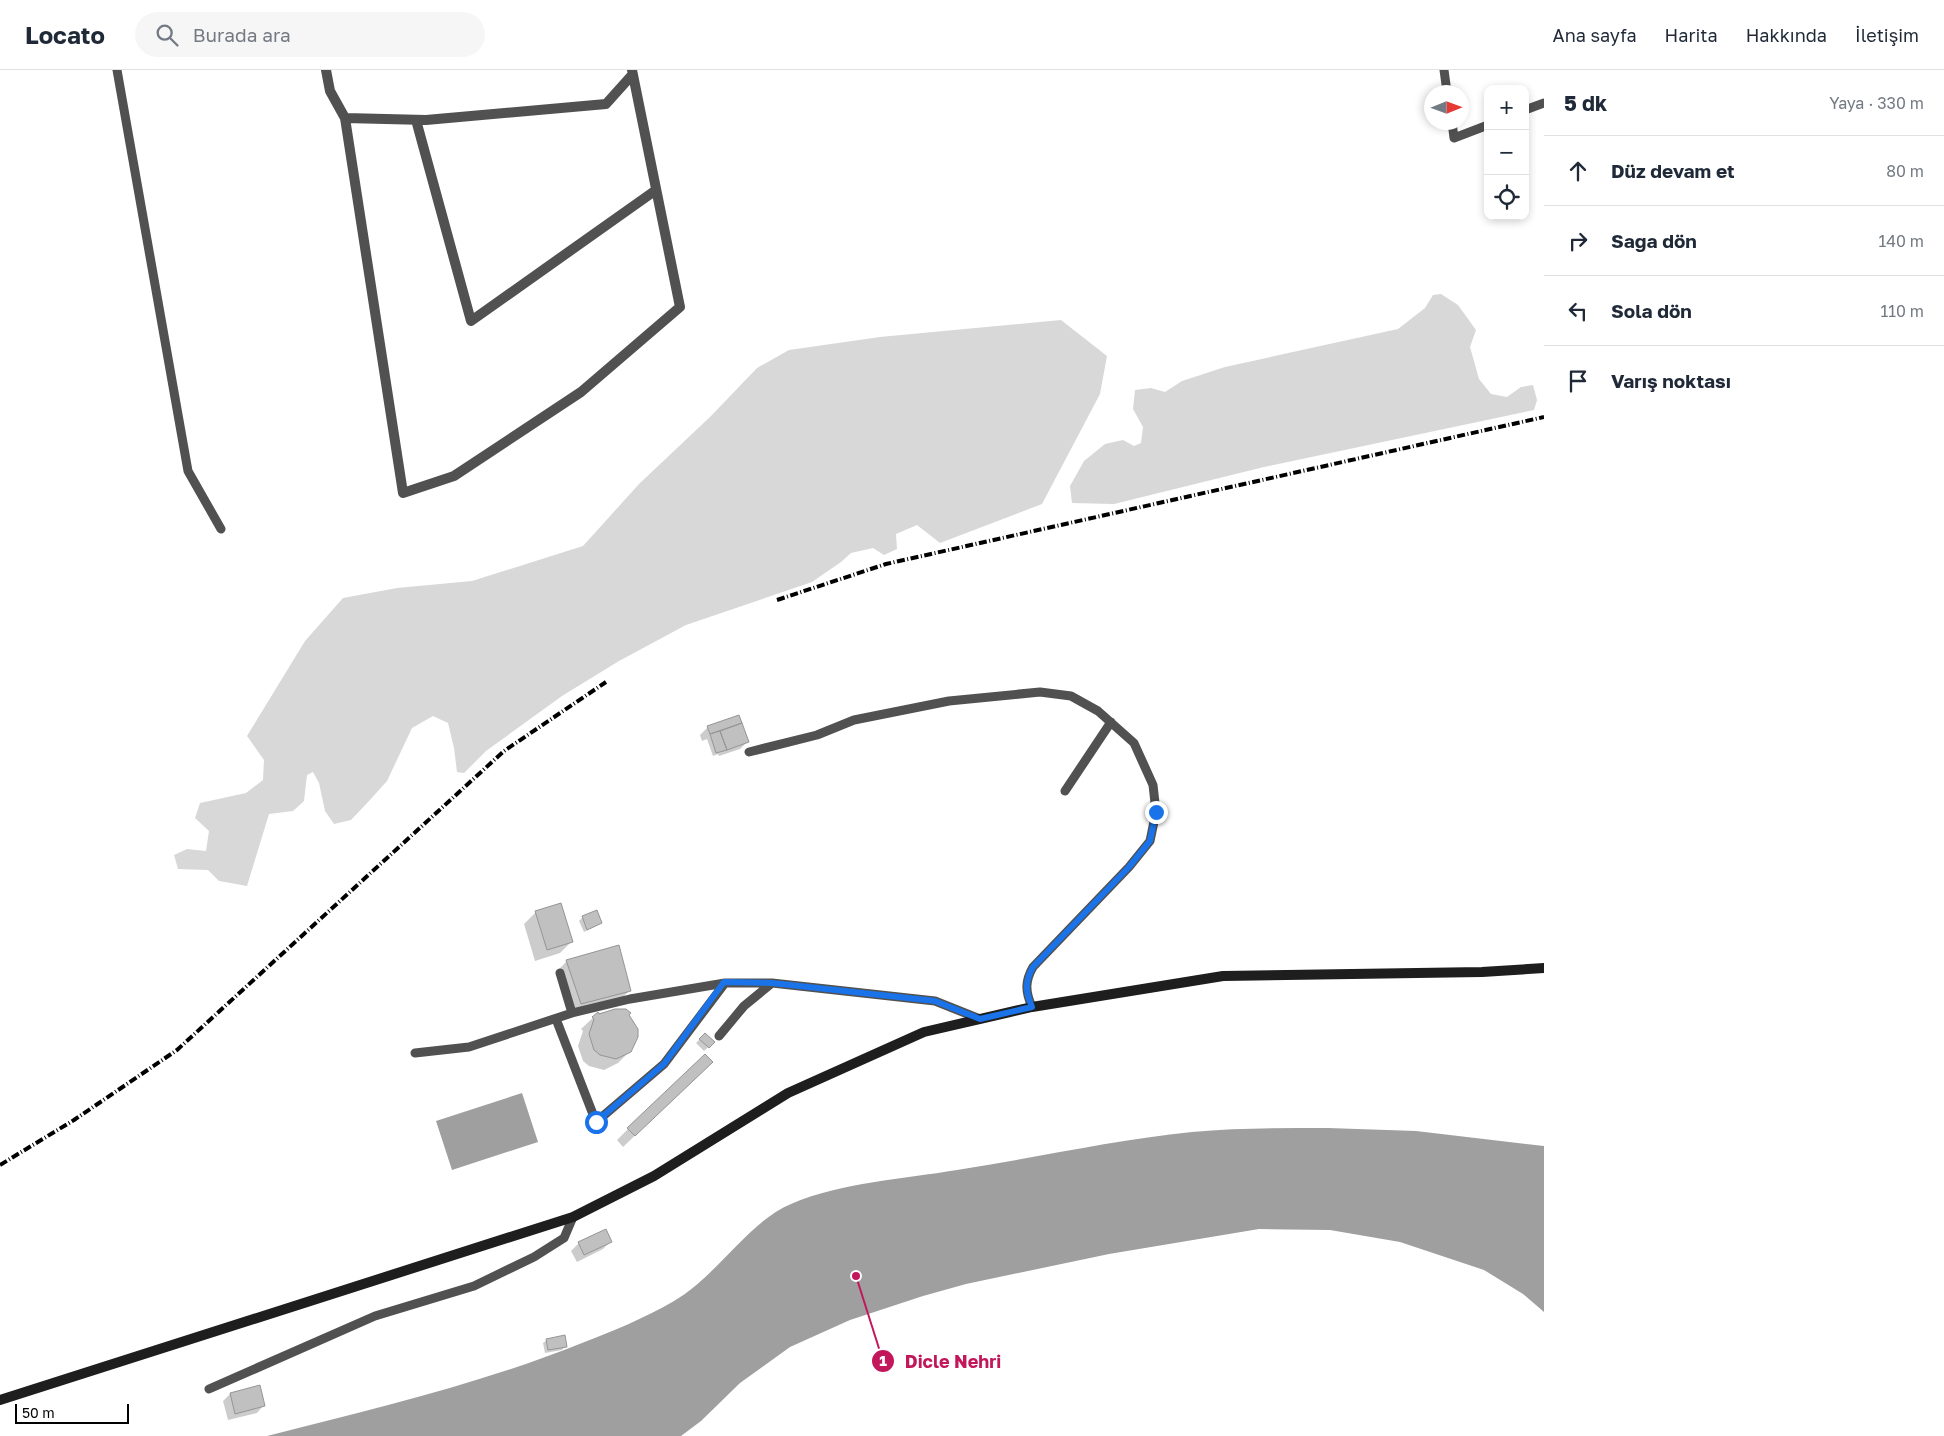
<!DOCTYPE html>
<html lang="tr">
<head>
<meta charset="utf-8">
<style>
  :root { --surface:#fff; --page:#f6f6f7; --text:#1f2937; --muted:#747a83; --line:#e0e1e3 }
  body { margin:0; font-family:"Golos Text",sans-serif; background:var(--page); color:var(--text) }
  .controls { position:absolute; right:15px; top:15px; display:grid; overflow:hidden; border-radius:10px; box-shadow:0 2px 8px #0003 }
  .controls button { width:45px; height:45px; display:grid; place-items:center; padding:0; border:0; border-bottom:1px solid var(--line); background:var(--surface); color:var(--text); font:25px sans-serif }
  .compass { position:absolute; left:1424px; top:15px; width:45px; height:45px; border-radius:50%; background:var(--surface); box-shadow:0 2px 8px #0003; rotate:89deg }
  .scale { position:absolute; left:15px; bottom:12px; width:114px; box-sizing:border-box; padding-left:5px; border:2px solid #000; border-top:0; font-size:14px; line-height:18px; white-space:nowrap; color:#000; -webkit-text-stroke:4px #fff; paint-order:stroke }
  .stop { position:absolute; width:15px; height:15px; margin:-11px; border:4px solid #1a73e8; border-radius:50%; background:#fff }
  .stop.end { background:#1a73e8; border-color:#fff; box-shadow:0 1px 5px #0008 }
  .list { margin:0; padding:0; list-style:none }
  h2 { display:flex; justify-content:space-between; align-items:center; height:65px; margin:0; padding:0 20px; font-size:21px }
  h2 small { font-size:16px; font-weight:400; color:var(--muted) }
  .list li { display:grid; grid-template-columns:32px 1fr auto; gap:15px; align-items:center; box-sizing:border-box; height:70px; padding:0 20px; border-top:1px solid var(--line) }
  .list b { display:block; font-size:19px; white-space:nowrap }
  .list em { font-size:16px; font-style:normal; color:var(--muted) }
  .icon { flex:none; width:28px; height:28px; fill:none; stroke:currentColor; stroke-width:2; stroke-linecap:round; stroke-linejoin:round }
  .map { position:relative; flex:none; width:1544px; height:1366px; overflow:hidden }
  header { display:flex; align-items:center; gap:30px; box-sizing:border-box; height:70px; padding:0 25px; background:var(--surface); border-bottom:1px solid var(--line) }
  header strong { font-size:24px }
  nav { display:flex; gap:28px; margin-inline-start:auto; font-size:18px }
  .search { width:350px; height:45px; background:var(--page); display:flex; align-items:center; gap:12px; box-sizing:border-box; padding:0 18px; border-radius:28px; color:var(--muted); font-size:19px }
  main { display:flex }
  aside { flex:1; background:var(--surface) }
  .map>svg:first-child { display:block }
  .green { fill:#d8d8d8 }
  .water { fill:#9f9f9f }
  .shadow { fill:#0003 }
  .building { fill:#c0c0c0; stroke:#959595 }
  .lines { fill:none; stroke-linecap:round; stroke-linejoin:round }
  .lane { stroke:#515151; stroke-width:9 }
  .street { stroke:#515151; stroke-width:10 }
  .secondary { stroke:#1e1e1e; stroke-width:10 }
  .rail { stroke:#000; stroke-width:4; stroke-dasharray:8 2.5 1 2.5; stroke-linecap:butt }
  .route { stroke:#1a73e8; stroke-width:6 }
  .leader { fill:none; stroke:#c2185b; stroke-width:2 }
  .callout-dot { fill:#c2185b; stroke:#fff; stroke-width:2 }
  .mark-label { font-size:15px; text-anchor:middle; font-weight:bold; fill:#fff }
  .callout-label { font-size:18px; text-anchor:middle; font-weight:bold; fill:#c2185b; stroke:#fff; stroke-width:5; stroke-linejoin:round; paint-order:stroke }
</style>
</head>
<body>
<header>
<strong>Locato</strong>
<div class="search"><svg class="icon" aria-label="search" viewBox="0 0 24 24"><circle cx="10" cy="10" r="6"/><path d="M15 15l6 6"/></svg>Burada ara</div>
<nav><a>Ana sayfa</a><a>Harita</a><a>Hakkında</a><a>İletişim</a></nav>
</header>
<main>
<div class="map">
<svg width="1544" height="1366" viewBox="0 0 1544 1366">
  <rect width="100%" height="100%" fill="#fff"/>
  <path class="green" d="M1441,224l17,11 18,25 -6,17 9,32 12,15 16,3 14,-10 12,-2 4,15 -3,10 -270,57 -150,37 -42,-1 -2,-17 14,-25 21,-17 18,-4 11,6 7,-3 2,-16 -10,-18 2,-19 16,-2 14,4 17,-11 43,-14 173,-38 27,-21 8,-13z
    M1061,250l46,36 -7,38 -58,110 -102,39 -23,-18 -21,9 1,15 -13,6 -11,-7 -22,5 -10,9 -29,20 -126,43 -67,36 -57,35 -76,55 -22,22 -7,-1 -3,-24 -6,-25 -15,-7 -21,12 -25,53 -18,20 -18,19 -17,4 -9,-13 -6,-28 -6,-11 -6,3 -3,26 -11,10 -24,3 -22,72 -28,-5 -11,-11 -30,-1 -4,-14 13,-6 19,2 3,-20 -14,-13 5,-15 46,-10 17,-13 1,-20 -17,-24 58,-95 38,-43 54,-10 75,-7 111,-35 56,-62 72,-68 46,-48 32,-18 91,-13z"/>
  <path class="water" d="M522,1023l16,49 -86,28 -16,-49z
    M1328,1058l88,3 128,15v166l-21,-18 -39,-24 -84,-28 -70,-12 -71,-1 -150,25 -143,30 -43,12 -73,24 -60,27 -50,36 -39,38 -20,15h-414c106,-27 213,-52 315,-93 31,-12 63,-25 92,-42 43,-25 74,-79 117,-97 51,-22 113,-25 166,-34 78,-12 156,-30 235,-38 45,-4 90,-4 136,-4z"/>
  <path class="shadow" d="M739,647l8,25 -7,7 -21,7 -1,-2 -5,2 -6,-17 -5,2 -2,-6 8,-8z
    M536,842l35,30 -11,11 -25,8 -11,-37z
    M583,847l18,6 -17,9 -5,-11z
    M567,891l62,30 -11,11 -49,13 -13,-43z
    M625,941l9,11 3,15 -7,14 -12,12 -14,7 -15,-4 -6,-5 -5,-15 5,-15 -2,-2 17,-16z
    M705,964l8,8 -9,9 -8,-8z
    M700,1003l-77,74 -6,-7 11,-11z
    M610,1172l-7,7 -26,13 -6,-11 8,-8z
    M547,1270l18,6 -3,4 -17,3 -2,-10z
    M230,1324l34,11 -7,8 -29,7 -5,-19z"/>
  <path class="building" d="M739,645l3,8 -32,11 -3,-8z
    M742,653l7,19 -22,8 -7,-19z
    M720,661l7,19 -11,3 -6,-19z
    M561,833l12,39 -26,8 -12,-39z
    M597,840l5,13 -15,7 -5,-14z
    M619,875l12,46 -50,13 -15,-44z
    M615,939h11l5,4 -2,2 9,14v8l-7,15 -15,7 -16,-4 -6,-5 -5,-16 5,-15 -2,-2 6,-5 1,2z
    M705,963l10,9 -6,6 -10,-9z
    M705,984l8,8 -78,74 -8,-8z
    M606,1159l6,13 -28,13 -6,-13z
    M565,1265l2,12 -19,3 -2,-11z
    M260,1315l5,21 -30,8 -5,-21z"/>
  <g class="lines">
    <path class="lane" d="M117,0l71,401 33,58
      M1444,0l3,22
      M1525,40l19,-7
      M1452,52l2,16 34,-13
      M749,682l68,-17 37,-15 95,-19 91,-9 31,4 27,15 36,32 19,42 3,27 -6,29 -21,26 -96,100c-8,14 -8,24 -1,40
      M1065,721l46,-69
      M560,903l12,40
      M556,949l40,103 68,-58 61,-81
      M719,966l25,-30 28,-23
      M415,983l54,-6 103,-34 58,-14 95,-16h47l163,18 45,18
      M209,1319l166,-73 99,-30 60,-29 30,-19 9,-21"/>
    <path class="street" d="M326,0l4,21 15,27
      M632,5l-26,29 -180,16 -81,-2 58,375 51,-17 127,-84 99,-85 -48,-237
      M416,50l55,201 185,-131"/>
    <path class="secondary" d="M0,1330l573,-183 81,-41 134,-83 136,-61 108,-25 191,-31 259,-4 62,-4"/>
    <path class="rail" d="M777,530l109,-36 658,-147
      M0,1095l74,-45 103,-70 327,-299 102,-69"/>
  </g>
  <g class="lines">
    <path class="route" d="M596,1052l68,-58 60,-82 48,1 163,18 45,18 52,-12c-7,-16 -7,-26 1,-40l96,-100 21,-26 6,-29"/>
  </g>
  <path class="leader" d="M856 1206L883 1291"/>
  <g class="callout-dot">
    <circle cx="856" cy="1206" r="5"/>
    <circle cx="883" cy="1291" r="12"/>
  </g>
  <g class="mark-label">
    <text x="883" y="1296">1</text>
  </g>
  <g class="callout-label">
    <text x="953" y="1298">Dicle Nehri</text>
  </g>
</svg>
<div class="controls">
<button>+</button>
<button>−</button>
<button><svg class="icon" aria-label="locate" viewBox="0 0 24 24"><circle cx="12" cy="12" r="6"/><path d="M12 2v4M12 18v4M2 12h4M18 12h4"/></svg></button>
</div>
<svg class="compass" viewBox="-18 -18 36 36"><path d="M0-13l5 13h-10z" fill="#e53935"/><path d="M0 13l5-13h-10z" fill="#747a83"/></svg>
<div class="scale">50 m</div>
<div class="stop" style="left:596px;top:1052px"></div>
<div class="stop end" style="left:1156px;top:742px"></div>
</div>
<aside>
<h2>5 dk<small>Yaya · 330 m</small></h2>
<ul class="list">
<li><svg class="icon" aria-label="ahead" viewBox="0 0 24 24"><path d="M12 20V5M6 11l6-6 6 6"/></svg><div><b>Düz devam et</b></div><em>80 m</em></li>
<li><svg class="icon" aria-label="right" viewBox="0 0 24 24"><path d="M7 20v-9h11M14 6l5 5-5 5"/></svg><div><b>Sağa dön</b></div><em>140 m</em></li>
<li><svg class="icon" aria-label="left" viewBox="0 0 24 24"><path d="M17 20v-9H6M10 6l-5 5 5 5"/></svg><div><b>Sola dön</b></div><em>110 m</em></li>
<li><svg class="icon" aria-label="arrive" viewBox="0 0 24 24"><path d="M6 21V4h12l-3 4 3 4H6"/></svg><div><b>Varış noktası</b></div></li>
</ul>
</aside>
</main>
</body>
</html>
